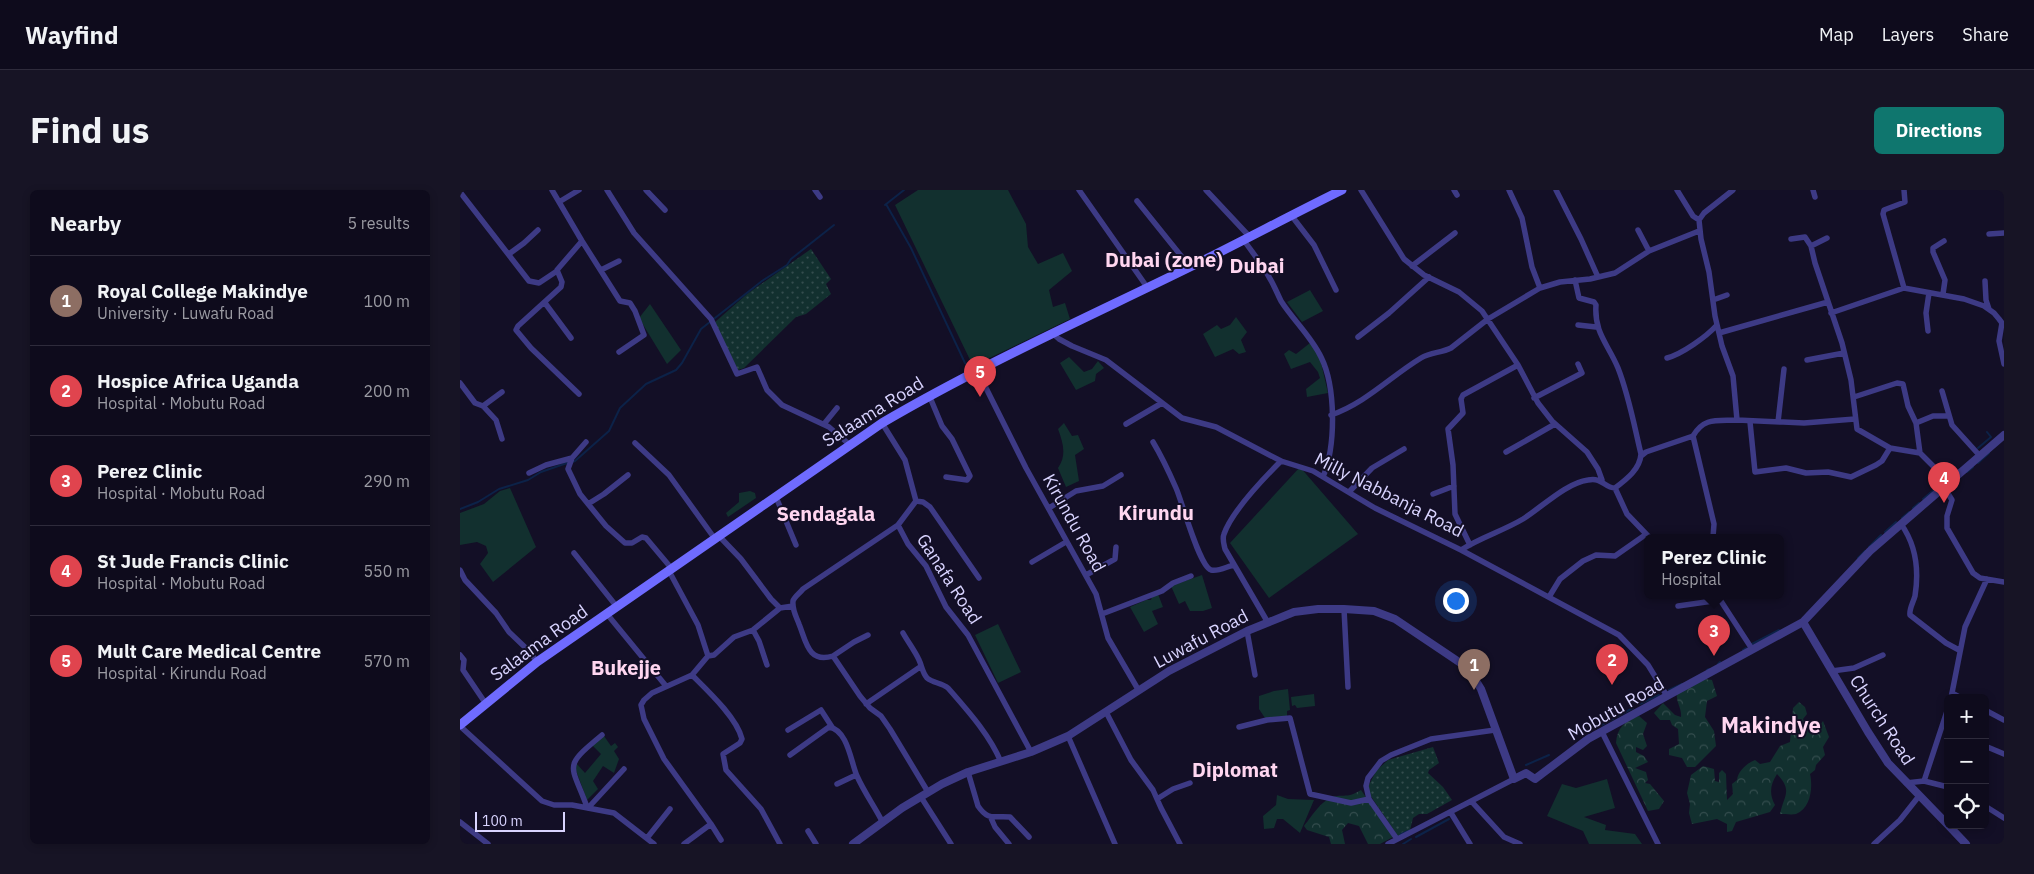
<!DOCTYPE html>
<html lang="en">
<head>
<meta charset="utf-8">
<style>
  :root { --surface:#0e0b1c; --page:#171425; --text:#f1f3f6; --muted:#9b9ba3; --line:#2e2b3b; --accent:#0f766e }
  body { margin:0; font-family:"IBM Plex Sans",sans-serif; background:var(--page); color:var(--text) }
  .controls { position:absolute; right:15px; bottom:15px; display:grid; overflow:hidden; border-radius:8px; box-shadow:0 2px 8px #0003 }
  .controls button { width:45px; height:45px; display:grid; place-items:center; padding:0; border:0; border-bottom:1px solid var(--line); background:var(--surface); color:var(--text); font:25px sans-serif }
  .scale { position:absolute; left:15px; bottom:12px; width:90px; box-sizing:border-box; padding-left:5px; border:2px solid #d9d4ff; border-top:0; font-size:14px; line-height:18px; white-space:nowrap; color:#d9d4ff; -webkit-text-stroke:4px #130f26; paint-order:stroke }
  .you { position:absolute; left:995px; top:410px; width:18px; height:18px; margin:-12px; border:4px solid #fff; border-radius:50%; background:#1a73e8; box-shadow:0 0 0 8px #1a73e833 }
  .badge { display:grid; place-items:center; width:32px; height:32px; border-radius:50%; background:var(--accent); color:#fff; font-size:16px; font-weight:700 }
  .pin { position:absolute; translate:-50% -41px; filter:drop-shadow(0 1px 2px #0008) }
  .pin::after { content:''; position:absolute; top:26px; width:18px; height:15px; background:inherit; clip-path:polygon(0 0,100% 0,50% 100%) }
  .popup { position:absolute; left:1184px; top:344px; width:140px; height:65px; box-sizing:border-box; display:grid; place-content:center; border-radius:8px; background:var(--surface); filter:drop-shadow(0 1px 4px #0005); font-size:16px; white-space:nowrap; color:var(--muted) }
  .popup b { font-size:19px; color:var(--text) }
  .popup::after { content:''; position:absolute; left:50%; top:100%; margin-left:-10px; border:10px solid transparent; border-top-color:var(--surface) }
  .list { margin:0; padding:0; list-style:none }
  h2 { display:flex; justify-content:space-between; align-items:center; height:65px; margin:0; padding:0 20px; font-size:21px }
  h2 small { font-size:16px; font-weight:400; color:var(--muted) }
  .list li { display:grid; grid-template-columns:32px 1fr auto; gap:15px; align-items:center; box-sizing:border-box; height:90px; padding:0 20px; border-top:1px solid var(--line) }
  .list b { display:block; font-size:19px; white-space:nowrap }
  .list p { margin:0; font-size:16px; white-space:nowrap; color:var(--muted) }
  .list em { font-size:16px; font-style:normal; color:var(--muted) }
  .icon { flex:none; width:28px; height:28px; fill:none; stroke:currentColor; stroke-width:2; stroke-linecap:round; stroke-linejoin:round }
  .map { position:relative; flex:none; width:1544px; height:654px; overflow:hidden; border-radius:8px }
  header { display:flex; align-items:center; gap:30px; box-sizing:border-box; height:70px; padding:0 25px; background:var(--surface); border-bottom:1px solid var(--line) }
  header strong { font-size:24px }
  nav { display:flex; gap:28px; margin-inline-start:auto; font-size:18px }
  .intro { display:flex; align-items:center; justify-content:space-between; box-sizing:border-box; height:120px; padding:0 30px }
  h1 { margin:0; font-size:35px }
  .button { padding:12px 22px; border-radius:8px; background:var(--accent); color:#fff; font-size:18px; font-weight:700 }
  main { display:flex; gap:30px; padding:0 30px }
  aside { flex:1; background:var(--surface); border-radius:8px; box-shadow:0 2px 8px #0003 }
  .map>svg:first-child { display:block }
  .grass { fill:#12302f }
  .forest { fill:url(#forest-crowns) }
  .park { fill:url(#park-dots) }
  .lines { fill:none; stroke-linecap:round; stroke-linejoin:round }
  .stream { stroke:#0c2248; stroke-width:2 }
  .minor { stroke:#3d3a85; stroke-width:5.5 }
  .tertiary { stroke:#3d3a85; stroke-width:8 }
  .secondary { stroke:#6f6bff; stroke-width:9 }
  .labels { text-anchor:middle; stroke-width:4; stroke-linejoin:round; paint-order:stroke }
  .street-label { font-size:18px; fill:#d9d4ff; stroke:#130f26 }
  .quarter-label { font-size:20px; font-weight:bold; fill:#ffd6f0; stroke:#130f26 }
  .district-label { font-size:22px; font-weight:bold; fill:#ffd6f0; stroke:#130f26 }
</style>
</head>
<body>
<header>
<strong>Wayfind</strong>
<nav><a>Map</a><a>Layers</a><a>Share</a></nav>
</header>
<div class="intro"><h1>Find us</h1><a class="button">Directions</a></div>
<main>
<aside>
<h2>Nearby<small>5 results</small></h2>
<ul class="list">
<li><span class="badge" style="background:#8d6e63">1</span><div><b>Royal College Makindye</b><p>University · Luwafu Road</p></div><em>100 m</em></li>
<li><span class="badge" style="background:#e0444e">2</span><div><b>Hospice Africa Uganda</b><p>Hospital · Mobutu Road</p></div><em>200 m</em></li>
<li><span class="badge" style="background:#e0444e">3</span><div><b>Perez Clinic</b><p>Hospital · Mobutu Road</p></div><em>290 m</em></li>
<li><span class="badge" style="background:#e0444e">4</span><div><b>St Jude Francis Clinic</b><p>Hospital · Mobutu Road</p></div><em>550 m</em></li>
<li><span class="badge" style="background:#e0444e">5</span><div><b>Mult Care Medical Centre</b><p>Hospital · Kirundu Road</p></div><em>570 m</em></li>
</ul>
</aside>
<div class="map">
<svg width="1544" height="654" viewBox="0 0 1544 654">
  <defs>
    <pattern id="forest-crowns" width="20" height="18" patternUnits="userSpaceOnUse" patternTransform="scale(1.25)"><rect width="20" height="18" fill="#12302f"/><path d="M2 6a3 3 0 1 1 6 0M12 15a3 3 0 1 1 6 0" fill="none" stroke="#344d4e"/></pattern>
    <pattern id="park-dots" width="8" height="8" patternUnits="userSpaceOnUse" patternTransform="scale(1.25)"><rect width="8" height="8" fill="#12302f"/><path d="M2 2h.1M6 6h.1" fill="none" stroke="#344d4e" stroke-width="1.8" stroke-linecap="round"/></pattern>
  </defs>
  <rect width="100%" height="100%" fill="#130f26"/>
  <path class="grass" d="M458,0h90l18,34 2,23 10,17 25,-11 9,18 -23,19 4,17 12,-4 5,16 -97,47 -78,-161z
    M850,100l13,21 -21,11 -15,-20z
    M190,114l31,46 -14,14 -28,-46z
    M776,127l11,15 -6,8 5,12 -7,2 -6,-5 -18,8 -12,-23 14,-9 4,4 9,-4z
    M850,153l10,15 8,35 -21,4 -1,-8 14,-11 -2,-6 -8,-10 -19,7 -7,-15 5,-4 7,4z
    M609,167l15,15 8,-3 6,-8 6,7 -8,6 -1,7 -19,9 -16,-27z
    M604,233l8,13 6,-1 6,14 -9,6 4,26 -13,6 -8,-19c9,-13 5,-25 0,-39z
    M840,277l58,67 -89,64 -39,-55z
    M50,298l26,59 -43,35 -13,-18 8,-11 -2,-7 -9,-4 -17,3v-32l24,-9 16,-13z
    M290,301l5,2 1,5 -28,19 -2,-4 13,-11v-9z
    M742,385l10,33 -9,3h-13l-5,-10 -6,3 -8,-18z
    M698,404l5,13 -11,4 6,13 -14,8 -14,-25 16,-7h5l1,-4z
    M538,434l23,48 -23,11 -23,-48z
    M828,499l2,21 -3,1v5l-22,2 -6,-9v-13l15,-5z
    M854,504l1,12 -18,2 -2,-3 -3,1 -1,-9z
    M144,546l7,10 4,-3 3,4 -4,4 5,8 -5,14 -11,-7 -10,15 5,8 -11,11 -13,-35 2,-2 9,10 16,-19 -9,-9z
    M1147,589l8,29 -31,9 22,8 -1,5 30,4 7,10h-53l-6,-13 -36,-15 15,-32 14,4z
    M817,605l11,4 26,1 -14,33 -17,-14h-6l-3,9 -10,1 -1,-13 13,-11z"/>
  <path class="forest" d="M1245,489l7,1 5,16 -10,5 -2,16 9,14 2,15 -21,21h-8l-5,-9 -13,-3v-6l10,-5 -1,-15 -6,-4 -2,-5h-10l-6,-7 9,-10 12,12 6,2c1,-9 -5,-14 -4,-23z
    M1339,512l6,5 2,7 -4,5 6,14 8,-4 6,-8 6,16 -6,10 2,8 -9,10 -1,5 -5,4c3,13 1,34 -14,40 -4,1 -11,0 -16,0 4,-19 13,-23 -3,-40 -7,11 -8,20 -2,31l-5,7 -34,10 -4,9 -5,1v-8l-10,-5 -25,5 -3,-11 1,-9 -3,-11 4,-18 12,-9 11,3 1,12 4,1v-9l3,-3 4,4 1,26 6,-6 -1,-10 5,-4c1,-9 10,-17 18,-20l5,4 10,-2 10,-16 10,-4 3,-34z
    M1179,526l8,7 -4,11 4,12 -4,4 -7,-3v5l8,4 4,6 -13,6 11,4 2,8 -3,3 5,1 14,17 -5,8 -11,2 -32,-68c1,-15 9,-23 23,-27z
    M901,600l32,47 -13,7h-12l-9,-18 -11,-3 -6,7 3,14h-14l-2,-7 -22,-7 -3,-4c9,-11 18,-28 33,-30 12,-1 12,1 24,-6z"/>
  <path class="park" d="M351,59l20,30 -5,5 5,10 -25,20 -10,3 -52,51 -6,2 -24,-47 33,-29z
    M973,557l6,16 -10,7 -1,3 15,14 9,13 -25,14h-8l-6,4 -3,12 -12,6 -28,-41 -2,-8 8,-16 12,-11z"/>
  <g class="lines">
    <path class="stream" d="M426,14l25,44 54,115 7,7
      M425,15l19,-15
      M1518,258l13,-11 -4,-5
      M112,272l3,-1 34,-30 11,-23 26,-24 30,-14 6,-7 19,-34 61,-48 25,-16 4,-6 43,-34
      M1518,273l11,-10
      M1507,282l6,-5
      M1490,286l8,-6
      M1463,309l19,-16
      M1453,318l6,-5
      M0,319l18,-7 21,-13 29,-9 13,-8 26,-9
      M1442,328l7,-6
      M1425,342l11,-10
      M1409,357l12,-12
      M1398,368l7,-7
      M1292,454l27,-14
      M1283,460l3,-2
      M1258,474l2,-2
      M1247,480l2,-1
      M1209,500l13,-6
      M1180,514l19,-9
      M1138,537l35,-19
      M1066,575l23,-10
      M941,644l7,-3
      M956,647l33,-18
      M943,654l8,-5"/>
    <path class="minor" d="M92,0l30,51 38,60 10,2 5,8 9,24 -25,17
      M147,0l27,43 77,86 26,55 20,-7 10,23 15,15 47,22 21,18
      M186,0l19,20
      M355,0l5,7
      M619,0l68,97
      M746,0l43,46
      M901,0l43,69 20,16 35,17 23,19 36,54 20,38 14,18 35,31 11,17 4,11
      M994,0l3,5
      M1049,0l13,28 10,49 8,21
      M1096,0l25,49 17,38
      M1217,0l16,26 6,4
      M1273,0l-29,23 -5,7 2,19 8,33 6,44 7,30 11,30 4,44 67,3 51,-4
      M1353,0l2,7
      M1444,0l1,12 -21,8 -1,4 21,74
      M0,2l69,89 10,2 18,-12
      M677,11l53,66
      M99,12l20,-12
      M831,25l23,30 22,45
      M1178,40l11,21
      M1529,44l15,-1
      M783,49c9,13 19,25 26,38 5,8 8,16 12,24 12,19 30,35 40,56 15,30 15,89 2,120
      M1331,49l14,-2 6,9 4,17 27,80 9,37 6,49 33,19
      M1351,56l16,-8
      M49,64l15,-11 14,-13
      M952,76l43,-33
      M141,80l18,-9
      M1525,91l1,19 3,9
      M1483,104l2,-14 -12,-28v-4l11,-7
      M1253,110l14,-5
      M85,113l26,35
      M1371,123l73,-25 60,11 20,7 10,7 5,6 3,4 -3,18 5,23
      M1118,135l18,2
      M1468,141l-2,-18 3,-20
      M592,143l7,6 13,7 34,14 76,58 34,9 65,34 32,10 62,37 86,42 158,85 29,30 19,31
      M1259,143l109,-31
      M898,147l31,-24 40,-36
      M1207,168c15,-4 39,-21 50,-33
      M1347,170l37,-7
      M517,180l49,98 70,126 12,44 31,53
      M0,193l15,20 8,3 13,14 6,19
      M1482,201l10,34 28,31
      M119,204l-48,-46 -15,-18 2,-4 43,-39 1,-5 -5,-12 25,-29
      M469,205l13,31 10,13 18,37 -3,4 -21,-3
      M1394,207l43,-14 6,1 5,22 8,17 4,30 29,29
      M1074,208l48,-25 -4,-9
      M23,216l19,-14
      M871,225c35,-12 60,-39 90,-57 10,-6 20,-5 30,-10l37,-29 52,-31 20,-6 30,-3 25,-6 34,-22 50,-20
      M1290,232l5,50 31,-4 20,5 22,-1 23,5 25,-12 6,-4 8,-13 30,5
      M1318,232l6,-53
      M422,233l23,37 11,41 -18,24 10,19 18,22 20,41 22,28 63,117
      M1456,233l17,-7h16
      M364,234l13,-16
      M666,234l36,-21
      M1233,246l21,88 -1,13
      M693,252c9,15 16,30 23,46 6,13 23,78 35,82 7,2 17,-4 23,-5
      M175,253l34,32 46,64
      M1046,262l49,-28
      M1181,266l5,-4 47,-16c11,-19 24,-15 44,-16
      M112,268l-4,11 12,25 26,32 19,17h7l10,-6 4,1 26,31
      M69,283l17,-8 26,-7 14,-16
      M1484,297l8,13 -5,16v12l26,45 7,5 24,4
      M1155,298l12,26 22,23
      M889,302l23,-24 32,-19
      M973,304l21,-8
      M316,307l20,48
      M456,311l7,1 7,5 49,71
      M128,314l16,-10 24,-19
      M589,318l27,-17 27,-5 18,-11
      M1441,334c15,21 18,47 14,72 -2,7 -6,13 -5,19l36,28 13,7
      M438,335l-95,64c-3,4 -9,8 -10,12 -1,9 3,15 6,23 7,17 9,40 34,32l27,40 10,12 11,8 9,13 38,63
      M259,346l22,23 30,40 9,9 13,-2
      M1010,355l-15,-31 -2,-49 -5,-36 15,-16 -2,-14 2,-4 55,-30
      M1001,360c20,-13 42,-19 62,-31 19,-12 43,-36 65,-39 15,-3 16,8 27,8 12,-9 25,-19 26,-34 -7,-29 -12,-58 -23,-86 -10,-24 -24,-35 -22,-63l-2,-3 -15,-4 -4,-18
      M114,363l43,54
      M572,372l34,-20
      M0,380l5,10 31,33 13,19 21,20 7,10
      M209,381l29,54 10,31
      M626,385l29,-16 1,-12
      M1257,405l35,54
      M1089,407l11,-18 23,-18 13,-6 19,1 30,-21
      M1218,416l42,-6
      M884,419l4,78
      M147,424l59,72
      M642,424l60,-23 11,-8 18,-7
      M807,431l-42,-72c-1,-5 -3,-10 -1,-15 8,-23 40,-56 57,-73
      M293,440l6,11 8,24
      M787,441l8,44
      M443,443c5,9 12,18 16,27 3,6 3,12 8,18 6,5 15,5 21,10 20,23 41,46 53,74
      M0,465l4,5 -1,10 23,34
      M373,466l21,-14 14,-7
      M1372,481l22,-3 29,-13
      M232,485c16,16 45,43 50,64l-2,4 -17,11 3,16 35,39 19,35
      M1492,503l9,5
      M1491,508l14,-71 22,-48
      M406,514l54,-37
      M1525,520l19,10
      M646,522l25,48 22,30 8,18 19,36
      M0,536l82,75 12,4h18l42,8 40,31
      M779,537l28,-7 23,-2 20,76 41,9 18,-4 28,40
      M328,540l33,-20 11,17
      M1142,542l56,112
      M608,546l47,108
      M1525,556l19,8
      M330,565l39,-28c19,3 22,36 28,49 7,16 18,31 26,47
      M508,582l10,34c11,16 16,9 32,11l19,20
      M1464,591l24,-73
      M1446,593l18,-2 24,6
      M377,594l19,-9
      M461,607l30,47
      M697,609l16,-10 17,-6
      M909,609l-3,-13 2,-8 13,-17 10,-6 40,-16 64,-9
      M1012,612l32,35 16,7
      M1525,616l19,12
      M127,617c-16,-44 -25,-39 15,-72
      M128,618l36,-39
      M991,623l19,31
      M531,628l4,9 14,17
      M0,632l28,22
      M251,634l-47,-65 -20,-40 -3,-14 3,-5 8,-7 40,-18 16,-19 6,-1 20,-18 19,-7 27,-22
      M348,641l8,13
      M187,648l23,-29
      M224,654l27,-20 10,16
      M928,654l126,-65
      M1414,654l26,-24 19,-24"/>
    <path class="tertiary" d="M1343,432l65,110 20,31 60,62
      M1488,635l18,19
      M393,654l49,-36 40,-24 26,-12 63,-20 37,-16 101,-65 78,-40 47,-19 24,-3h26l30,2 21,8 67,45 11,12 8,13 33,90 12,-6 9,6 53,-40 215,-117 67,-71 134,-116"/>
    <path class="secondary" d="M0,535l77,-63 345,-239c99,-58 204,-105 308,-156 51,-25 101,-52 152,-77"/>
  </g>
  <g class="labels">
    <g class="street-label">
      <text transform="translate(413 222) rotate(-32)" y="6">Salaama Road</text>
      <text transform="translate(929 305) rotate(27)" y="6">Milly Nabbanja Road</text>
      <text transform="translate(614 333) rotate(61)" y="6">Kirundu Road</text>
      <text transform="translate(489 389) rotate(57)" y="6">Ganafa Road</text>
      <text transform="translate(741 449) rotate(-28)" y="6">Luwafu Road</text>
      <text transform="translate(79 453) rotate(-36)" y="6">Salaama Road</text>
      <text transform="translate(1156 519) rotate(-30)" y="6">Mobutu Road</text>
      <text transform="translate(1422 530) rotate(57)" y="6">Church Road</text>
    </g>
    <g class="quarter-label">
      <text x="704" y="77">Dubai (zone)</text>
      <text x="797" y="83">Dubai</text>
      <text x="696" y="330">Kirundu</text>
      <text x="366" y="331">Sendagala</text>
      <text x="166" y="485">Bukejje</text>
      <text x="775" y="587">Diplomat</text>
    </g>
    <g class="district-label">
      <text x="1311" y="543">Makindye</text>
    </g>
  </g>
</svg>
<div class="controls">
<button>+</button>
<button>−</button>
<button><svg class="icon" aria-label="locate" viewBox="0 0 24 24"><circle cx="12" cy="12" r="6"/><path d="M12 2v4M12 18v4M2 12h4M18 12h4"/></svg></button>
</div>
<div class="scale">100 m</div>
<div class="you"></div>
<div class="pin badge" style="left:1014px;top:500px;background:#8d6e63">1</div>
<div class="pin badge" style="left:1152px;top:495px;background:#e0444e">2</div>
<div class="pin badge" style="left:1254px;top:466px;background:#e0444e">3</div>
<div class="popup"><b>Perez Clinic</b>Hospital</div>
<div class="pin badge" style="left:1484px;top:313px;background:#e0444e">4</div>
<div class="pin badge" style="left:520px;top:207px;background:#e0444e">5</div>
</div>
</main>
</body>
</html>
